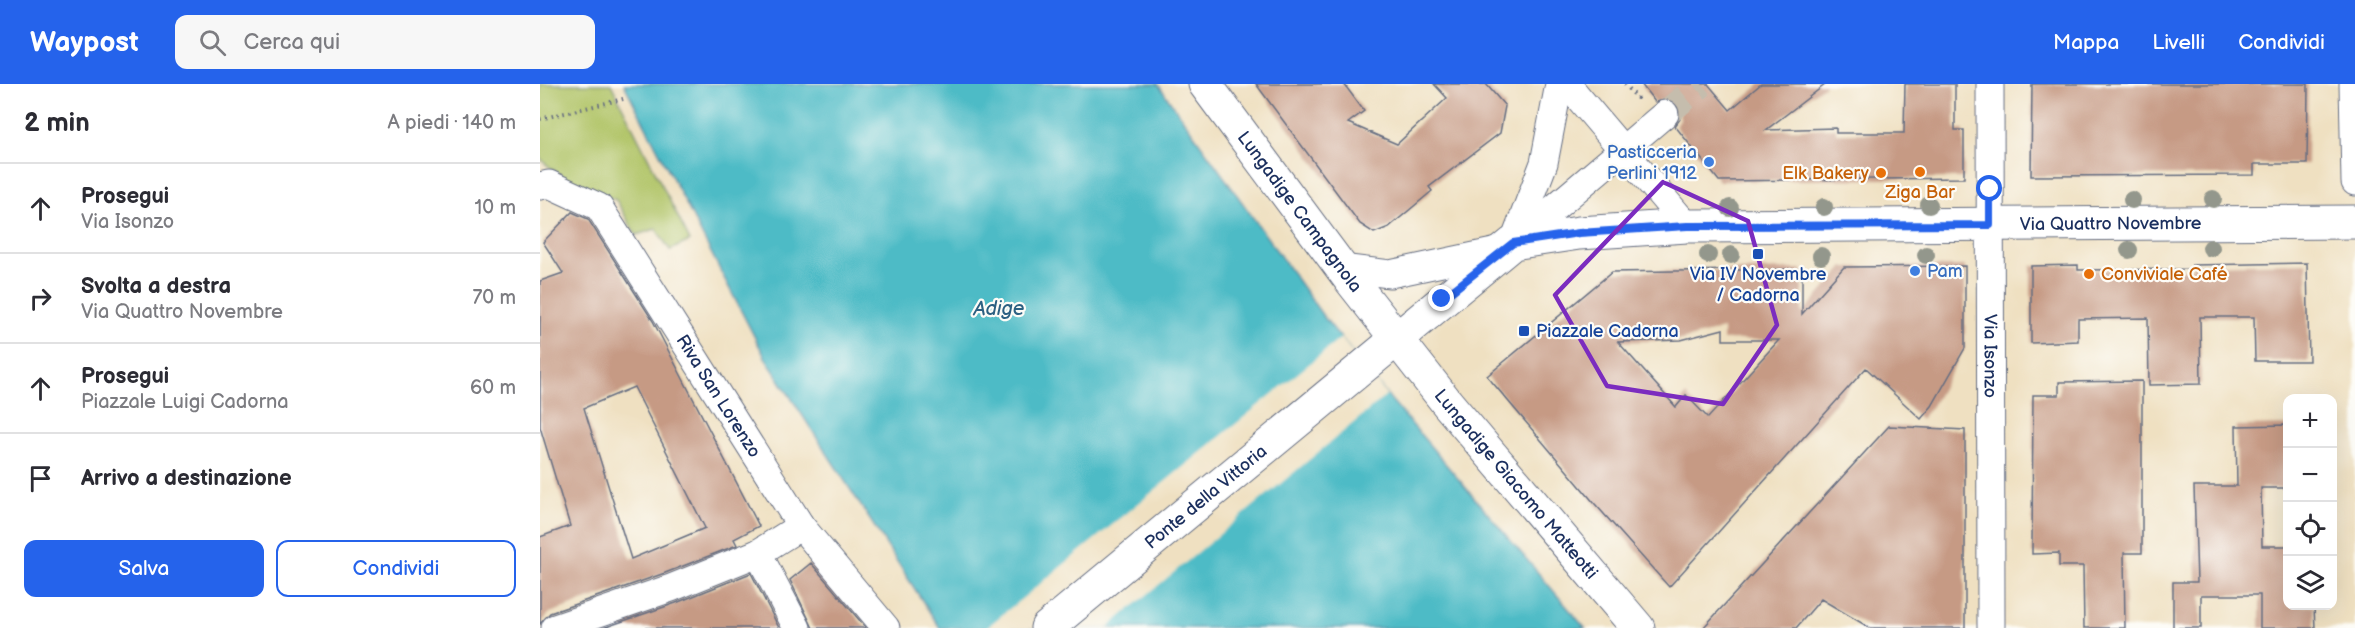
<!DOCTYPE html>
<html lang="it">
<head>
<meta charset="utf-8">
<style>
  :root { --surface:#fff; --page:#f7f7f7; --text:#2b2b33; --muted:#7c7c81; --line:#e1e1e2; --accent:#2563eb }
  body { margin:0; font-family:"Balsamiq Sans",sans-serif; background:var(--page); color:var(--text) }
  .controls { position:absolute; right:18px; bottom:18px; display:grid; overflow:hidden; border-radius:12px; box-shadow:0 6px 24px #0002 }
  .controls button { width:54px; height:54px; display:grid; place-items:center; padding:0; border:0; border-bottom:2px solid var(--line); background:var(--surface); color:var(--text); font:30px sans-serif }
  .stop { position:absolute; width:18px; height:18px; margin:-14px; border:4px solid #2563eb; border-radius:50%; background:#fff }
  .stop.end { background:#2563eb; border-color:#fff; box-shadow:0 2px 6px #0008 }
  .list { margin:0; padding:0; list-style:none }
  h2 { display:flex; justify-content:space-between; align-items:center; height:78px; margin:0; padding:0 24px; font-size:26px }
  h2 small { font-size:20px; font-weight:400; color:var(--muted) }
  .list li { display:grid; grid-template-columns:39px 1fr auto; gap:18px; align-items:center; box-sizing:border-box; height:90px; padding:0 24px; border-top:2px solid var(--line) }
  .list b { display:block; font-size:22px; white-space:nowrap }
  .list p { margin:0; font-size:20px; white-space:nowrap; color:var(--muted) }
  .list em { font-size:20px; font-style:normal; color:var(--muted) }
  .actions { display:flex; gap:12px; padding:18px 24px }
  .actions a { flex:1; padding:14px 0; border:2px solid var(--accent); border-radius:12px; text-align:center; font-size:21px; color:var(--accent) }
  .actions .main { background:var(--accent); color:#fff }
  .icon { flex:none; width:33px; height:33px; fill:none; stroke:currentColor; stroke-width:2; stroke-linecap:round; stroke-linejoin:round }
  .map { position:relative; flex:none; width:1815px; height:544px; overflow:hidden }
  header { display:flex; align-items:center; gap:36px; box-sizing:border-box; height:84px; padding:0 30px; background:var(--accent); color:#fff }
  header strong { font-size:28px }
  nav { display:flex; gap:33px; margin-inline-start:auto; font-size:21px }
  .search { width:420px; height:54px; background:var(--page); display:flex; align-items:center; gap:15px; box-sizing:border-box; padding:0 21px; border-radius:12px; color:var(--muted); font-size:22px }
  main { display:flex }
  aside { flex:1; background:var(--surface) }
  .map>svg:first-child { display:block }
  .green { fill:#b1c468; stroke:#667a63; stroke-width:1.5 }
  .water { fill:#4dbbc6; stroke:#347592; stroke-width:1.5 }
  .pier { fill:#efe0c1 }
  .building { fill:#c69a84; fill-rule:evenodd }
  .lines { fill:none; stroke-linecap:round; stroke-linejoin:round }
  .street-tunnel { stroke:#c5bdad; stroke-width:27; stroke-dasharray:27 14; stroke-linecap:butt }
  .street-casing { stroke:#656d81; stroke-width:29 }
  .secondary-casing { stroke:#656d81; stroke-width:35 }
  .path { stroke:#656d81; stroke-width:4; stroke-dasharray:1.5 4.5; stroke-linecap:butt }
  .street { stroke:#fff; stroke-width:27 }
  .secondary { stroke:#fff; stroke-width:33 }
  .tree { fill:#93978c }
  .route { stroke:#2563eb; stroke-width:8 }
  .marked { fill:none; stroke:#7b2cbf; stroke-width:4.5; stroke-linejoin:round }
  .shop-dot { fill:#3f7fe0; stroke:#fdfcf7; stroke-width:2 }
  .food-dot { fill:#e8710a; stroke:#fdfcf7; stroke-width:2 }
  .transit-dot { fill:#1a4fb4; stroke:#fdfcf7; stroke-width:2 }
  .labels { text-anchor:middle; stroke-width:4.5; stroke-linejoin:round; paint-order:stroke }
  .shop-label { font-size:18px; fill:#366cbe; stroke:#fdfcf7; text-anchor:end }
  .food-label { font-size:18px; fill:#c56008; stroke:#fdfcf7; text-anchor:end }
  .street-label { font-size:18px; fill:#1b2f5e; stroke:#fdfcf7 }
  .transit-label { font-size:18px; fill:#164399; stroke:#fdfcf7 }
  .water-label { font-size:20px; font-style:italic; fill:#2c6082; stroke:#fdfcf7 }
</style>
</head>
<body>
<header>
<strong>Waypost</strong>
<div class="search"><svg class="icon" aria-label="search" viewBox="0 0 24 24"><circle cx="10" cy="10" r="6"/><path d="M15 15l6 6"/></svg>Cerca qui</div>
<nav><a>Mappa</a><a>Livelli</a><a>Condividi</a></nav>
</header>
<main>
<aside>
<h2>2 min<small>A piedi · 140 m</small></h2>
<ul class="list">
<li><svg class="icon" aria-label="ahead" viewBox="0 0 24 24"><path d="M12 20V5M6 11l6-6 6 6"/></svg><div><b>Prosegui</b><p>Via Isonzo</p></div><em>10 m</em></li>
<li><svg class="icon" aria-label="right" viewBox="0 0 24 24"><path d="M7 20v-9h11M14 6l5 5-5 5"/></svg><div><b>Svolta a destra</b><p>Via Quattro Novembre</p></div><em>70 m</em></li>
<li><svg class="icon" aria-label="ahead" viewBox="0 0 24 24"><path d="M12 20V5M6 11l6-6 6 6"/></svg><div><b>Prosegui</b><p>Piazzale Luigi Cadorna</p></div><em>60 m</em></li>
<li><svg class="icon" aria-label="arrive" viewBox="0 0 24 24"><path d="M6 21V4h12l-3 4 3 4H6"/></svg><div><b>Arrivo a destinazione</b></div></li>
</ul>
<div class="actions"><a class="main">Salva</a><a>Condividi</a></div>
</aside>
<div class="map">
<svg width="1815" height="544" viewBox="0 0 1815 544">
  <rect width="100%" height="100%" fill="#fdfcf7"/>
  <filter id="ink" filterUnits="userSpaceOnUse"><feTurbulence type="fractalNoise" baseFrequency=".0167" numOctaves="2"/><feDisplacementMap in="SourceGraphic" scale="12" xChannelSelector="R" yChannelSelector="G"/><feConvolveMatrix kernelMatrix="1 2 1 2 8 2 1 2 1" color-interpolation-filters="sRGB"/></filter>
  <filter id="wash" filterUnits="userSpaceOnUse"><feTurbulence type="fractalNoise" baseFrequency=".008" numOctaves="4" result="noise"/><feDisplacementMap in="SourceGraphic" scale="24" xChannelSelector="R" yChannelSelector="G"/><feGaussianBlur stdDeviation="1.35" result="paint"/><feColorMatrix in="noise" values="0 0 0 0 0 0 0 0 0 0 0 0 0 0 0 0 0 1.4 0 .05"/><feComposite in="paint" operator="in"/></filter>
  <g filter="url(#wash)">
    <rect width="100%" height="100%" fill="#efe0c1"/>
    <path class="green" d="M0,0h71l79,157 -20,9 -14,-21 -20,6 -20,-35c-29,-11 -55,-19 -76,-42z"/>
    <path class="water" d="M84,0h534l165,232 64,79 198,233h-645l-174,-269z"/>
    <path class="pier" d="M801,254l46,57 -280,233h-121z"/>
    <g id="blocks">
      <path class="building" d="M716,0h88l20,27 -16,12 49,21 50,-46 -13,-14h52l19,22 -5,27 -71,54 3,4 -43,36 -15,6 -14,-9z
        M1101,0h67l22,26 31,-26h65l-60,46 70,-2v5h68l1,-49h50v46h9v48l-245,3 -44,-55 5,-7 -3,-15 -7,-5 -15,3z
        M1492,0h276l-1,80h-53v11l-223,1z
        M32,128l16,7 65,102 106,205 -25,13 3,6 -72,28 -115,40 -10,11v-87l30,-11 -30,-99v-146l23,-8 -20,-31zM94,303l71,141 -74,31 -47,-151z
        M1767,179l2,98h-54l-1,-44h-54l1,67 -52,1 -1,-67 -70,1v22l-47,2v-77l47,-1v5l114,-1v-4z
        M1425,182v82l-33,58 -11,13 -55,-51 -197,219 -74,-83 -108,-128 125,-104 190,-3v45l42,-47zM1183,245v11h56l-71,78 -22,-23 -10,12 -58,-65 63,-2z
        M1602,297v172h-18l1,75h-41l-1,-62h-24v-13l-27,1 1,-159h26v-13z
        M1748,341v63h-27l1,58h26v60h26l1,22h-55v-33h-59v33h-28v-46h24l-3,-96h43l-1,-60z
        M1349,342l76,4v198h-95l-49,-29 -25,29h-93z
        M271,479l55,65h-53l-23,-48z
        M211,489l28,55h-176l73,-25z"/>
    </g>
  </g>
  <g filter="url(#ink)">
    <use href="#blocks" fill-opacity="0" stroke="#656d81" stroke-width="1.5"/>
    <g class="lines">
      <path class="street-tunnel" d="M1125,30l37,-30"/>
      <defs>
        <g id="street">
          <path d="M1027,0l120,142"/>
          <path id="s1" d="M1450,0l1,544"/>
          <path d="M1813,0l2,98"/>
          <path id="s2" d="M0,102l9,-2 50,23 202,319 85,102"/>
          <path d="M975,155l29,-76 15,-79"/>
          <path d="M973,159l152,-129"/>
          <path d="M801,184l49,6 113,-24"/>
          <path d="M218,469l39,75"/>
          <path d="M15,544l116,-40 87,-35 43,-27"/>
        </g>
        <g id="secondary">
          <path id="s3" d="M665,0l144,194 99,126 190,224"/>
          <path id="s4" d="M507,544l466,-385 66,-10 108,-7 668,-4"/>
        </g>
      </defs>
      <use href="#street" class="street-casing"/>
      <use href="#secondary" class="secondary-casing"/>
      <path class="path" d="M1085,0l12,14 1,-2
        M0,35l87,-21"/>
      <use href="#street" class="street"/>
      <use href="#secondary" class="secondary"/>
    </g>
    <g class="tree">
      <circle cx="1673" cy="115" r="9"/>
      <circle cx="1592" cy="116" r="9"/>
      <circle cx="1389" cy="121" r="9"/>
      <circle cx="1284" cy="123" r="9"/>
      <circle cx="1190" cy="124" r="9"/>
      <circle cx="1671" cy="164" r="9"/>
      <circle cx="1589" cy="166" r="9"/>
      <circle cx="1168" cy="171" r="9"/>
      <circle cx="1191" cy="171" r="9"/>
      <circle cx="1386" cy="171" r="9"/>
      <circle cx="1281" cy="172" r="9"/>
    </g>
  </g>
  <g class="lines" filter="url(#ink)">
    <path class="route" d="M902,215l71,-56 66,-10 108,-7 303,-1v-36"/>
  </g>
  <path class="marked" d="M1123,98l85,39 29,104 -54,79 -116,-18 -52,-91z"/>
  <g class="shop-dot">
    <circle cx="1169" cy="78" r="6"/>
    <circle cx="1375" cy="187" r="6"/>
  </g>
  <g class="food-dot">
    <circle cx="1380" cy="88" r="6"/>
    <circle cx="1341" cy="89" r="6"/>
    <circle cx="1549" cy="190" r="6"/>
  </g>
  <g class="transit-dot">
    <rect x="1212" y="164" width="12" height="12" rx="3"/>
    <rect x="978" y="241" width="12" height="12" rx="3"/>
  </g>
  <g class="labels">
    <g class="shop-label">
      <text x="1157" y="74">Pasticceria<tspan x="1157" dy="21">Perlini 1912</tspan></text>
      <text x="1387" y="193" text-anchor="start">Pam</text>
    </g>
    <g class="food-label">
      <text x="1329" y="95">Elk Bakery</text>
      <text x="1380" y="114" text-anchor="middle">Ziga Bar</text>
      <text x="1561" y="196" text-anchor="start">Conviviale Café</text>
    </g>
    <g class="street-label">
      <text dy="6" stroke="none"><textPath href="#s3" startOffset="159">Lungadige Campagnola</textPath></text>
      <text dy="6" stroke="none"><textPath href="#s4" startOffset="1203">Via Quattro Novembre</textPath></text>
      <text dy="6" stroke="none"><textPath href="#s1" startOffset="272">Via Isonzo</textPath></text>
      <text dy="6" stroke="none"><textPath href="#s2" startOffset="288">Riva San Lorenzo</textPath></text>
      <text dy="6" stroke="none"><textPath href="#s3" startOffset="507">Lungadige Giacomo Matteotti</textPath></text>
      <text dy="6" stroke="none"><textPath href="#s4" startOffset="206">Ponte della Vittoria</textPath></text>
    </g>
    <g class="transit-label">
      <text x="1218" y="196">Via IV Novembre<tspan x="1218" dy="21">/ Cadorna</tspan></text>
      <text x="996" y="253" text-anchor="start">Piazzale Cadorna</text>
    </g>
    <g class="water-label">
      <text x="459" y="231">Adige</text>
    </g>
  </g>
</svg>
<div class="controls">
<button>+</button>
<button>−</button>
<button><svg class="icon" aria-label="locate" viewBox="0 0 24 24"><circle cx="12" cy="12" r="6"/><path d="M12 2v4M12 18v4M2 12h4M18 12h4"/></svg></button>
<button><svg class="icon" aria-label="layers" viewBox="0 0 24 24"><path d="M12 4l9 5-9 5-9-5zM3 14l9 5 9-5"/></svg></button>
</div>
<div class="stop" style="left:1450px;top:105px"></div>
<div class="stop end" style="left:902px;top:215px"></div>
</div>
</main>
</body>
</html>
